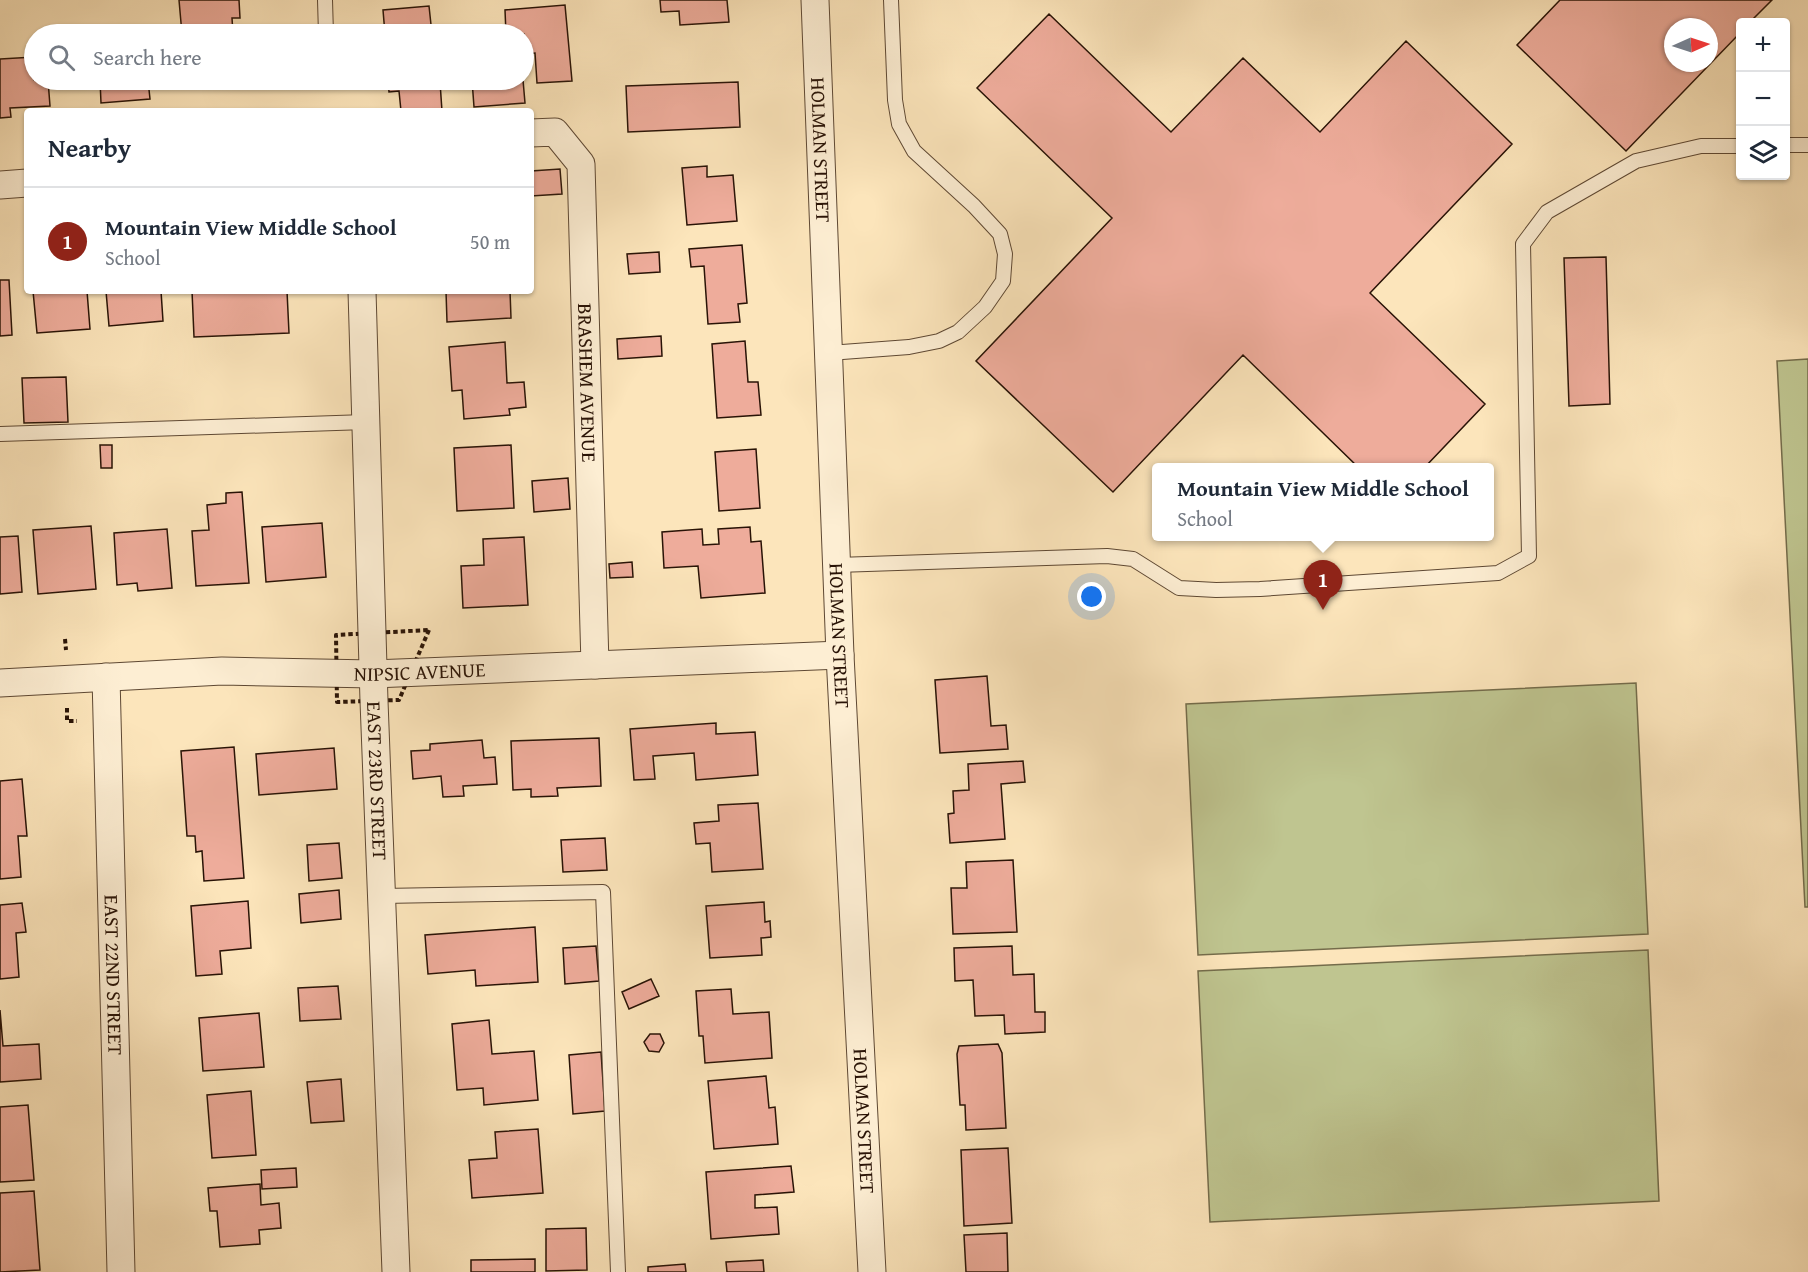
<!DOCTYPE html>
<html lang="en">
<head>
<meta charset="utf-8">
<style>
  :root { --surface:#fff; --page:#f6f6f7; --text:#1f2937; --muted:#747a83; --line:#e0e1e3; --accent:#8f2418 }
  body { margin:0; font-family:"Gentium Book Plus",serif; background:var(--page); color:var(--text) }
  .controls { position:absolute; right:18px; top:18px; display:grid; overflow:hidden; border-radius:6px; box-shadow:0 2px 4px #0004 }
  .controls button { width:54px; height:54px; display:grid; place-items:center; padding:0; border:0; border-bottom:2px solid var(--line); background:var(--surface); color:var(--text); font:30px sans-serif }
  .compass { position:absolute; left:1664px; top:18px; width:54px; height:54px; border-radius:50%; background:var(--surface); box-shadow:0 2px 4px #0004; rotate:87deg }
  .you { position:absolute; left:1092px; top:597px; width:21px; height:21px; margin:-15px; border:4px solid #fff; border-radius:50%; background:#1a73e8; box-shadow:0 0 0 9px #1a73e833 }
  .badge { display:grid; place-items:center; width:39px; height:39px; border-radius:50%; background:var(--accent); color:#fff; font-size:20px; font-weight:700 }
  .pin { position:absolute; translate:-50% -50px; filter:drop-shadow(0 2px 3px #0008) }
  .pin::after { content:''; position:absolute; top:32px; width:21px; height:18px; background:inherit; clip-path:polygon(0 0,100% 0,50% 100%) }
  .popup { position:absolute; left:1152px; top:463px; width:342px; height:78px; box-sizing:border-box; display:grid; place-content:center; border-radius:6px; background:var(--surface); filter:drop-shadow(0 2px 4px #0005); font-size:20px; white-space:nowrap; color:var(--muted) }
  .popup b { font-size:22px; color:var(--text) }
  .popup::after { content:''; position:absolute; left:50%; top:100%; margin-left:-12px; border:12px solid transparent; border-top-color:var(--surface) }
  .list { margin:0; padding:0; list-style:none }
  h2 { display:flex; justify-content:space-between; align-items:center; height:78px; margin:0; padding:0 24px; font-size:26px }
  h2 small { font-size:20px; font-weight:400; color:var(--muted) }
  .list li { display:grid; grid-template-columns:39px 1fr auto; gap:18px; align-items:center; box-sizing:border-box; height:108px; padding:0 24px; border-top:2px solid var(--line) }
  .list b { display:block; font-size:22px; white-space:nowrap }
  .list p { margin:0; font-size:20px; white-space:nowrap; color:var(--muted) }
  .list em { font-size:20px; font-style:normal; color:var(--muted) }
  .icon { flex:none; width:33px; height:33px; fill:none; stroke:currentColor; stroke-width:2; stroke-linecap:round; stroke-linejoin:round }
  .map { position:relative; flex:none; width:1808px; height:1272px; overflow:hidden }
  .search { position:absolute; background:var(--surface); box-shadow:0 2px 4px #0004; left:24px; top:24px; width:510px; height:66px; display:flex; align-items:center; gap:15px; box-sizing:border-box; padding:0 21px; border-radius:33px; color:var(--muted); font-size:22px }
  .panel { position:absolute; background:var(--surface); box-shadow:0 2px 4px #0004; left:24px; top:108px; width:510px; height:186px; border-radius:6px }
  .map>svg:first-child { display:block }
  .green { fill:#bfc590; stroke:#746c4b; stroke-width:1.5 }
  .building { fill:#eeac9b; stroke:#291306; stroke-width:1.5; fill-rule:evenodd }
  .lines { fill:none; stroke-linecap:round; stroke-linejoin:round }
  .service-casing { stroke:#5e4833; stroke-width:16 }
  .minor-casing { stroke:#5e4833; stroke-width:29 }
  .path { stroke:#291306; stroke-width:4; stroke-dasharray:4.5 3; stroke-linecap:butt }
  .service { stroke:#fdeed3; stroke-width:14 }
  .minor { stroke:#fdeed3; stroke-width:27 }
  .labels { text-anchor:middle; stroke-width:6; stroke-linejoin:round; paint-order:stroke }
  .street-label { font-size:20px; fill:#291306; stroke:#fdeed3 }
</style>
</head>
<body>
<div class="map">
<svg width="1808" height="1272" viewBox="0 0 1808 1272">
  <rect width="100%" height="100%" fill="#fce5bb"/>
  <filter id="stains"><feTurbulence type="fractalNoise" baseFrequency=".00333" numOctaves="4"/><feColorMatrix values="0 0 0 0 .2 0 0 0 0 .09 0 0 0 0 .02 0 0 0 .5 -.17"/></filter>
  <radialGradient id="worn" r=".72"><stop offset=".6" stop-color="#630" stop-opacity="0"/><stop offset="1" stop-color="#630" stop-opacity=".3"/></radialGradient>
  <path class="green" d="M1808,359v548h-3l-28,-546z
    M1636,683l12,251 -450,21 -12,-251z
    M1648,950l11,251 -449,21 -12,-251z"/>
  <path class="building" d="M179,0h60l1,18h-8l1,16h-51z
    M660,0h67l2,22 -49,3 -1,-14 -18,1z
    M1560,0h212l-22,22h-10v11l-114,118 -109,-106zM1673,27h36v36h-36z
    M565,5l7,76 -35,2 -2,-30 -11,1v-20h-18l-1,-24z
    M429,6l3,28h-47l-2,-24z
    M1049,14l122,118 72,-74 77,74 86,-91 106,103 -142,149 115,111 -61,64h-65l-116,-113 -130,137 -137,-131 136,-143 -135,-130z
    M34,57v23h14l2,26 -40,2 1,9 -11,1v-59z
    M100,80h48l2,19 -49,4z
    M186,80h48v3l-48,4z
    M388,80h64v1l-12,1 2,29h-41l-2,-20 -10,1z
    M472,80h51l2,23 -51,4z
    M738,82l2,45 -112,5 -2,-46z
    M707,166v11l26,-2 4,46 -50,4 -5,-57z
    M560,169l2,25 -31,2v-25z
    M742,245l5,58 -9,1 2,18 -32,2 -4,-58 -13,1 -2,-18z
    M659,252l1,20 -31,2 -2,-20z
    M1606,257l4,147 -41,2 -5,-148z
    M0,280h9l3,55 -12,1z
    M33,291h54l3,38 -53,4z
    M106,291h55l2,30 -54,5z
    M192,291h95l2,42 -95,4z
    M446,291h64l1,27 -64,4z
    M661,336l1,20 -44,3 -1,-20z
    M745,341l3,41h10l3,33 -44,3 -5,-74z
    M505,342l2,41 17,-1 2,25 -17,2 1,6 -46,4 -2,-29 -10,1 -3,-44z
    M66,377l2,45 -44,1 -2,-45z
    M100,445h12v23h-11z
    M511,445l3,63 -57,3 -3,-63z
    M756,449l4,59 -41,3 -4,-59z
    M568,478l2,31 -36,3 -2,-31z
    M242,492l7,91 -53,3 -4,-55 17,-1 -2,-25 19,-2v-10z
    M322,523l4,54 -60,5 -4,-55z
    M91,526l5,63 -58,5 -5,-64z
    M750,527l1,15 10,-1 4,52 -64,5 -3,-32 -34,2 -2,-36 40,-3 1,16 16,-1 -1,-15z
    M167,529l5,59 -34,3 -1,-8 -20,2 -3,-52z
    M18,536l4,56 -22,2v-57z
    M524,537l4,68 -65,3 -2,-42 23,-1 -1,-26z
    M632,562l1,15 -23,1 -1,-14z
    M987,676l4,50 15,-1 2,24 -68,4 -5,-73z
    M716,723v11l39,-2 3,43 -62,5 -2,-27 -41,3 2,23 -21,1 -4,-51z
    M599,738l2,48 -44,2 1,8 -27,1v-8l-18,1 -2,-49z
    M482,740l2,18 11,-1 2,27 -34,2 1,10 -21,1 -2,-21 -28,3 -2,-28 19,-1v-6z
    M234,747l10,131 -40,3 -2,-30 -6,1 -1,-16h-8l-6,-85z
    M334,748l3,41 -78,6 -3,-41z
    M1023,761l2,21 -24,2 4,55 -55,4 -2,-29 6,-1 -1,-22 16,-1 -1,-26z
    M22,779l5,57h-9l3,41 -21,2v-98z
    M758,803l5,66 -51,3 -2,-29 -14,1 -2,-21 25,-2 -1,-16z
    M605,838l2,32 -44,2 -2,-32z
    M339,843l3,35 -33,3 -2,-36z
    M1013,860l4,72 -64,2 -2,-46h16l-1,-26z
    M339,890l2,29 -40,4 -2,-29z
    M248,901l3,47 -31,3 2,23 -26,2 -5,-70z
    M764,902l1,20 5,-1 1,16 -10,1 1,17 -52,3 -4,-52z
    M22,903l4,29 -10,1 3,44 -19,2v-74z
    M535,927l3,55 -62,4 -1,-16 -47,4 -3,-39z
    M596,946l3,35 -34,3 -2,-36z
    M1012,946l1,29 21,-1 1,38h10v20l-40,2 -1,-19 -29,1 -2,-36 -18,1 -1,-33z
    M651,979l8,17 -30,13 -7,-17z
    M338,986l3,33 -41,2 -2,-33z
    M731,989l2,25 36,-2 3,46 -67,5 -2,-27h-4l-3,-45z
    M0,1010l3,36 36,-2 2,35 -41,3z
    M259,1013l5,54 -61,4 -4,-53z
    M489,1020l3,34 42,-3 4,49 -54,5 -1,-17 -26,2 -5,-66z
    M650,1034h10l4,9 -5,9 -10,-1 -5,-9z
    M998,1044l4,9 4,75 -40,2 -1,-25h-5l-3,-51 2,-8z
    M601,1052l4,59 -32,3 -4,-59z
    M766,1076l3,32 6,-1 3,37 -64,5 -6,-68z
    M341,1079l3,42 -33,2 -4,-41z
    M251,1091l5,64 -44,3 -5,-63z
    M28,1105l6,75 -34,2v-75z
    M538,1129l5,64 -71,5 -3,-38 28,-2 -2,-26z
    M1008,1148l4,75 -48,3 -3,-76z
    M791,1166l3,26 -39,3v13l22,-1 2,27 -68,5 -5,-67z
    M296,1168l1,19 -35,2 -1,-19z
    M260,1184l1,21 18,-2 2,25 -22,2 1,14 -40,3 -3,-36h-7l-2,-23z
    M34,1191l6,79 -40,2v-79z
    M586,1228l1,42 -41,1v-42z
    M1007,1233l1,39h-42l-2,-37z
    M535,1259v13h-64v-12z
    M763,1260l1,12h-37l-1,-10z
    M685,1264l1,8h-38v-5z"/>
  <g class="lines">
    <defs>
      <path id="service" d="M325,0l1,34
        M1786,145h22
        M829,353l80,-6 30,-6 19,-9 27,-25 18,-26 2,-27 -5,-20 -26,-28 -60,-55 -15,-27 -4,-24 -4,-100
        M0,434l366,-12
        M837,565l270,-9 26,3 46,29 37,2 44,-1 238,-16 31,-17 -6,-312 24,-32 89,-51 65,-15h39
        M382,896l221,-4 15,380"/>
      <g id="minor">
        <path id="s1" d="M815,0l25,655 32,617"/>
        <path id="s2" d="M531,133l24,-1 26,32 14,501"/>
        <path d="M0,185l27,-2"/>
        <path id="s3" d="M362,291l12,410 22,571"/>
        <path id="s4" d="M106,677l15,595"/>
        <path id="s5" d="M0,683l222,-12 151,3 467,-19"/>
      </g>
    </defs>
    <use href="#service" class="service-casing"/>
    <use href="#minor" class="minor-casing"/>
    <path class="path" d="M429,630l-30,70 -62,2 -1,-67z
      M65,639l1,11
      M67,708v13h10"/>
    <use href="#service" class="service"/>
    <use href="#minor" class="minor"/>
  </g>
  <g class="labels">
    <g class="street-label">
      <text dy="7" stroke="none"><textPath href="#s1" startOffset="150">HOLMAN STREET</textPath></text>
      <text dy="7" stroke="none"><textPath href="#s2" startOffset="284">BRASHEM AVENUE</textPath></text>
      <text dy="7" stroke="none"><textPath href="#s1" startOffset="636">HOLMAN STREET</textPath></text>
      <text dy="7" stroke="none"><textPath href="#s5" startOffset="420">NIPSIC AVENUE</textPath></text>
      <text dy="7" stroke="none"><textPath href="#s3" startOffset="490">EAST 23RD STREET</textPath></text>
      <text dy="7" stroke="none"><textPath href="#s4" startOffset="298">EAST 22ND STREET</textPath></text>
      <text dy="7" stroke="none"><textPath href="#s1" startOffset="1122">HOLMAN STREET</textPath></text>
    </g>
  </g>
  <rect width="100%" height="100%" filter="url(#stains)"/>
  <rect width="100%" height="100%" fill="url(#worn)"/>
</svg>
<div class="controls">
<button>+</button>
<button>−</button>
<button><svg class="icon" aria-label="layers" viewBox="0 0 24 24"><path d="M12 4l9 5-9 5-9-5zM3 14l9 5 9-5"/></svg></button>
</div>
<svg class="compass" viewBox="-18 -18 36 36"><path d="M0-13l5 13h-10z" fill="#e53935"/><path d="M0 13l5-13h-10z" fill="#747a83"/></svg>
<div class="you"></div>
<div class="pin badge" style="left:1323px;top:610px">1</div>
<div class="popup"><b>Mountain View Middle School</b>School</div>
<div class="search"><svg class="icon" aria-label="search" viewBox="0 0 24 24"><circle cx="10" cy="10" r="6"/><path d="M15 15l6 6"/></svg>Search here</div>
<section class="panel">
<h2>Nearby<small></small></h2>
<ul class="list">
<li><span class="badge">1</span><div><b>Mountain View Middle School</b><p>School</p></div><em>50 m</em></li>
</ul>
</section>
</div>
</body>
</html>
